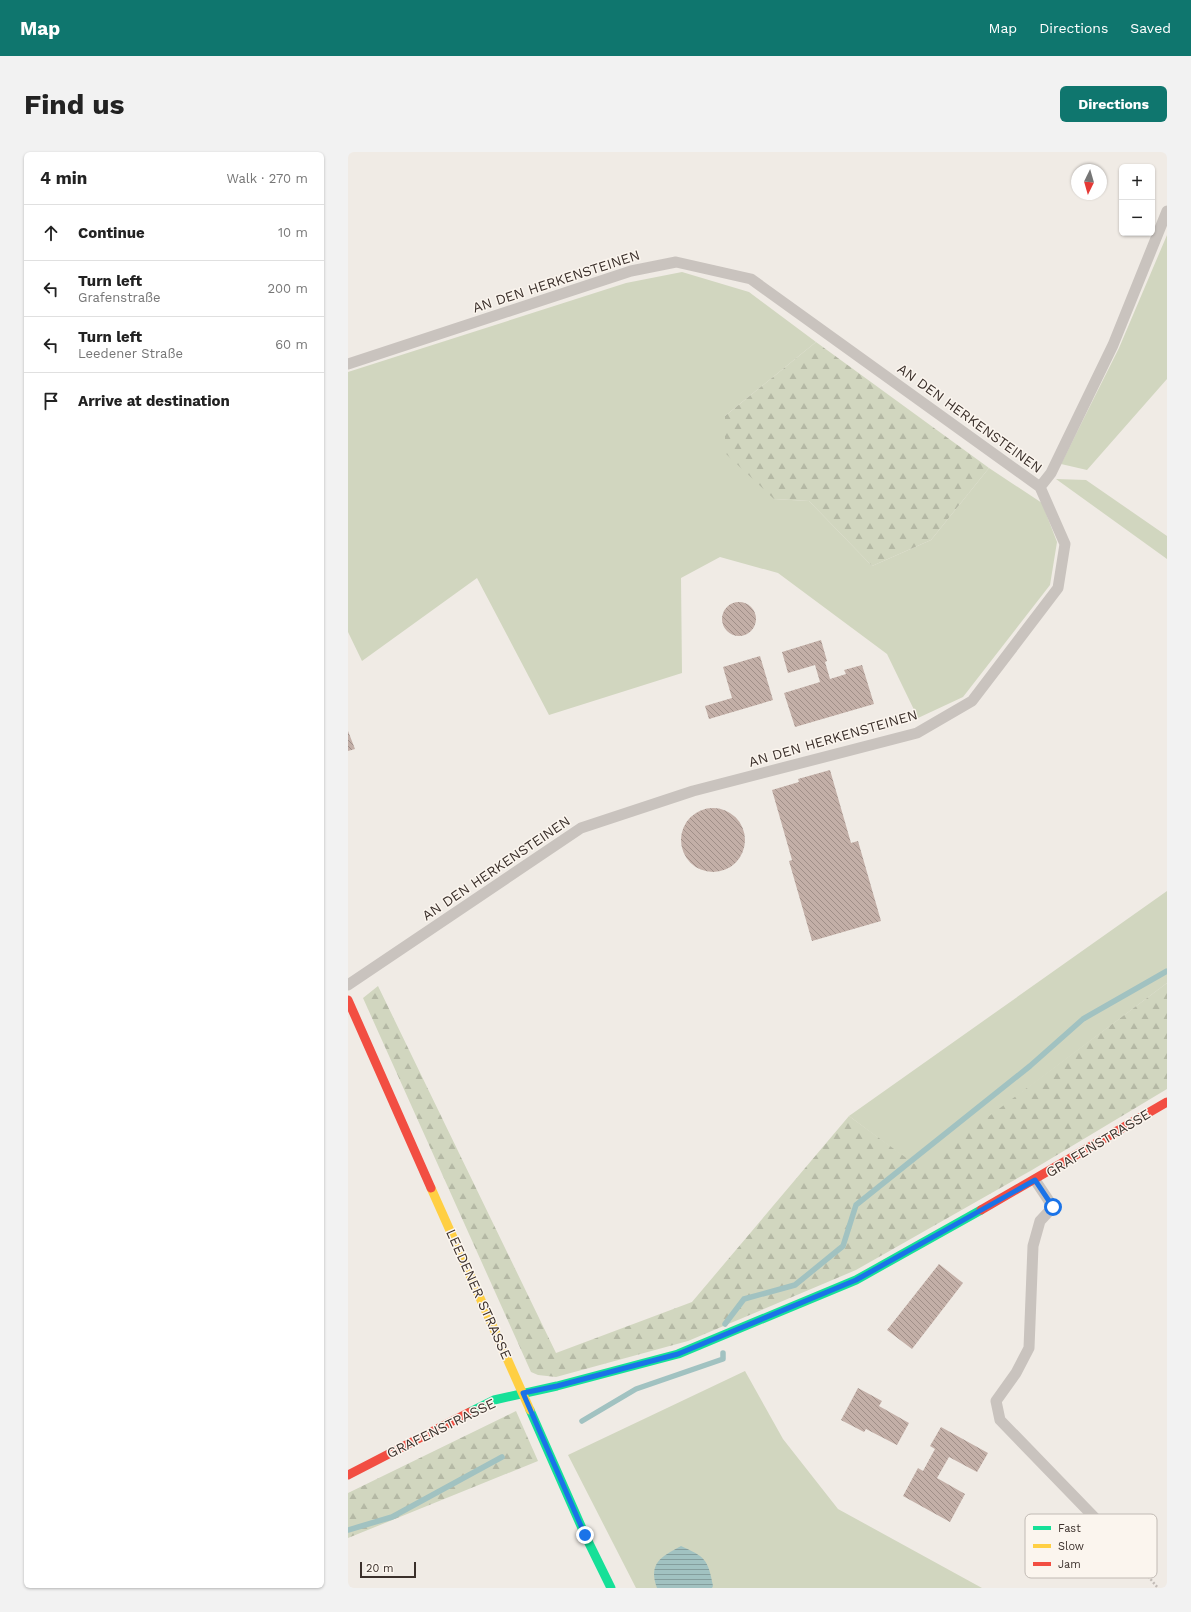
<!DOCTYPE html>
<html lang="en">
<head>
<meta charset="utf-8">
<style>
  :root { --surface:#fff; --page:#f2f2f2; --text:#222; --muted:#767676; --line:#e0e0e0; --accent:#0f766e }
  body { margin:0; font-family:"Work Sans",sans-serif; background:var(--page); color:var(--text) }
  .controls { position:absolute; right:12px; top:12px; display:grid; overflow:hidden; border-radius:6px; box-shadow:0 1px 3px #0004 }
  .controls button { width:36px; height:36px; display:grid; place-items:center; padding:0; border:0; border-bottom:1px solid var(--line); background:var(--surface); color:var(--text); font:20px sans-serif }
  .compass { position:absolute; left:723px; top:12px; width:36px; height:36px; border-radius:50%; background:var(--surface); box-shadow:0 1px 3px #0004; rotate:185deg }
  .scale { position:absolute; left:12px; bottom:10px; width:56px; box-sizing:border-box; padding-left:4px; border:2px solid #3b302b; border-top:0; font-size:11px; line-height:14px; white-space:nowrap; color:#3b302b; -webkit-text-stroke:3px #fbf5ee; paint-order:stroke }
  .stop { position:absolute; width:12px; height:12px; margin:-9px; border:3px solid #1a73e8; border-radius:50%; background:#fff }
  .stop.end { background:#1a73e8; border-color:#fff; box-shadow:0 1px 4px #0008 }
  .list { margin:0; padding:0; list-style:none }
  h2 { display:flex; justify-content:space-between; align-items:center; height:52px; margin:0; padding:0 16px; font-size:17px }
  h2 small { font-size:13px; font-weight:400; color:var(--muted) }
  .list li { display:grid; grid-template-columns:26px 1fr auto; gap:12px; align-items:center; box-sizing:border-box; height:56px; padding:0 16px; border-top:1px solid var(--line) }
  .list b { display:block; font-size:15px; white-space:nowrap }
  .list p { margin:0; font-size:13px; white-space:nowrap; color:var(--muted) }
  .list em { font-size:13px; font-style:normal; color:var(--muted) }
  .icon { flex:none; width:22px; height:22px; fill:none; stroke:currentColor; stroke-width:2; stroke-linecap:round; stroke-linejoin:round }
  .map { position:relative; flex:none; width:819px; height:1436px; overflow:hidden; border-radius:6px }
  header { display:flex; align-items:center; gap:24px; box-sizing:border-box; height:56px; padding:0 20px; background:var(--accent); color:#fff }
  header strong { font-size:19px }
  nav { display:flex; gap:22px; margin-inline-start:auto; font-size:14px }
  .intro { display:flex; align-items:center; justify-content:space-between; box-sizing:border-box; height:96px; padding:0 24px }
  h1 { margin:0; font-size:28px }
  .button { padding:10px 18px; border-radius:6px; background:var(--accent); color:#fff; font-size:14px; font-weight:700 }
  main { display:flex; gap:24px; padding:0 24px }
  aside { flex:1; background:var(--surface); border-radius:6px; box-shadow:0 1px 3px #0004 }
  .map>svg:first-child { display:block }
  .grass { fill:#d1d6bf }
  .forest { fill:url(#forest-firs) }
  .water { fill:url(#water-rules) }
  .lines { fill:none; stroke-linecap:round; stroke-linejoin:round }
  .stream { stroke:#a1c2c1; stroke-width:5.5 }
  .building { fill:url(#building-back-hatch) }
  .path { stroke:#c2bbb6; stroke-width:2.5; stroke-dasharray:2 2; stroke-linecap:butt }
  .lane { stroke:#c9c3be; stroke-width:11 }
  .fast { stroke:#16e098; stroke-width:9 }
  .slow { stroke:#ffcf43; stroke-width:9 }
  .jam { stroke:#f24e42; stroke-width:9 }
  .route { stroke:#1a73e8; stroke-width:5 }
  .labels { text-anchor:middle; stroke-width:3; stroke-linejoin:round; paint-order:stroke }
  .street-label { font-size:14px; fill:#3b302b; stroke:#fbf5ee }
  .key { fill:#fbf5ee; stroke:#c1bab4; stroke-width:1 }
  .key-label { font-size:11px; fill:#3b302b }
</style>
</head>
<body>
<header>
<strong>Map</strong>
<nav><a>Map</a><a>Directions</a><a>Saved</a></nav>
</header>
<div class="intro"><h1>Find us</h1><a class="button">Directions</a></div>
<main>
<aside>
<h2>4 min<small>Walk · 270 m</small></h2>
<ul class="list">
<li><svg class="icon" aria-label="ahead" viewBox="0 0 24 24"><path d="M12 20V5M6 11l6-6 6 6"/></svg><div><b>Continue</b></div><em>10 m</em></li>
<li><svg class="icon" aria-label="left" viewBox="0 0 24 24"><path d="M17 20v-9H6M10 6l-5 5 5 5"/></svg><div><b>Turn left</b><p>Grafenstraße</p></div><em>200 m</em></li>
<li><svg class="icon" aria-label="left" viewBox="0 0 24 24"><path d="M17 20v-9H6M10 6l-5 5 5 5"/></svg><div><b>Turn left</b><p>Leedener Straße</p></div><em>60 m</em></li>
<li><svg class="icon" aria-label="arrive" viewBox="0 0 24 24"><path d="M6 21V4h12l-3 4 3 4H6"/></svg><div><b>Arrive at destination</b></div></li>
</ul>
</aside>
<div class="map">
<svg width="819" height="1436" viewBox="0 0 819 1436">
  <defs>
    <pattern id="forest-firs" width="22" height="20" patternUnits="userSpaceOnUse"><rect width="22" height="20" fill="#d1d6bf"/><path d="M5 1l3.5 6h-7zM16 11l3.5 6h-7z" fill="#b4b8a4"/></pattern>
    <pattern id="water-rules" width="6" height="5" patternUnits="userSpaceOnUse"><rect width="6" height="5" fill="#a1c2c1"/><path d="M0 2.5h6" fill="none" stroke="#849e9d"/></pattern>
    <pattern id="building-back-hatch" width="6" height="6" patternUnits="userSpaceOnUse"><rect width="6" height="6" fill="#c3afa7"/><path d="M-1 5l2 2M0 0l6 6M5-1l2 2" fill="none" stroke="#a08f88"/></pattern>
  </defs>
  <rect width="100%" height="100%" fill="#f0ebe5"/>
  <path class="grass" d="M819,83v144l-80,91 -26,-6 58,-116z
    M334,120l67,20 67,50 -91,74 49,83 35,2 63,65 59,-26 58,-72 53,35 15,39 -7,43 -87,112 -45,21 -31,-64 -109,-81 -58,-16 -39,21 1,95 -133,42 -72,-137 -115,83 -14,-29v-260l278,-89z
    M708,327l30,1 81,56v23z
    M819,739v92l-247,186 -71,-53z
    M397,1219l38,68 55,70 144,79h-346l-68,-133z"/>
  <path class="forest" d="M468,190l173,126 -58,72 -59,26 -63,-65 -35,-2 -49,-46v-37z
    M819,831v106l-135,81 -176,100 -168,71 -132,36 -18,-2 -7,-3 -168,-374 15,-12 178,367 136,-51 157,-186 71,52z
    M168,1259l22,50 -190,77v-45z"/>
  <path class="water" d="M333,1394c24,11 27,13 32,40l-1,2h-55c-9,-25 4,-31 24,-42z"/>
  <g class="lines">
    <path class="stream" d="M377,1172l19,-25 51,-14 48,-39 13,-41 174,-139 53,-47 84,-48
      M234,1269l54,-32 87,-30v-6
      M0,1378l44,-13 110,-60"/>
  </g>
  <path class="building" d="M374 467a17 17 0 1 1 34 0a17 17 0 1 1-34 0Z
    M473,488l6,21 -2,1 5,17 16,-5 -2,-4 18,-5 12,39 -79,23 -11,-34 36,-11 -5,-17 -27,8 -6,-21z
    M412,504l13,44 -64,19 -4,-13 27,-8 -9,-31z
    M0,579l7,18 -7,2z
    M482,618l21,73 7,-2 23,80 -69,20 -23,-80 3,-1 -20,-70 27,-8 -1,-3z
    M333 688a32 32 0 1 1 64 0a32 32 0 1 1-64 0Z
    M591,1112l24,19 -51,66 -25,-19z
    M510,1236l24,13 -3,5 30,17 -12,22 -31,-16 -2,3 -23,-12z
    M593,1275l47,26 -11,19 -28,-15 -12,21 28,16 -15,28 -47,-26 15,-28 5,3 12,-22 -5,-3z"/>
  <g class="lines">
    <path class="path" d="M787,1409l23,27"/>
    <path class="lane" d="M0,212l283,-93 45,-9 75,17 289,208 25,57 -7,44 -86,113 -55,32 -224,58 -112,37 -233,157
      M692,335l11,-14 62,-128 54,-134
      M687,1028l18,27 -13,14 -7,25 -4,102 -13,25 -20,28 4,19 126,130"/>
    <path class="fast" d="M182,1258l55,125 26,53
      M122,1260l24,-12 63,-14 121,-32 178,-74 125,-70"/>
    <path class="slow" d="M83,1036l99,222"/>
    <path class="jam" d="M0,848l83,188
      M633,1058l186,-108
      M0,1323l122,-63"/>
  </g>
  <g class="lines">
    <path class="route" d="M237,1383l-62,-142 34,-7 121,-32 178,-74 179,-100 18,27"/>
  </g>
  <g class="labels">
    <g class="street-label">
      <text transform="translate(208 129) rotate(-18)" y="5">AN DEN HERKENSTEINEN</text>
      <text transform="translate(622 266) rotate(36)" y="5">AN DEN HERKENSTEINEN</text>
      <text transform="translate(485 586) rotate(-16)" y="5">AN DEN HERKENSTEINEN</text>
      <text transform="translate(148 716) rotate(-34)" y="5">AN DEN HERKENSTEINEN</text>
      <text transform="translate(750 991) rotate(-31)" y="5">GRAFENSTRASSE</text>
      <text transform="translate(131 1142) rotate(66)" y="5">LEEDENER STRASSE</text>
      <text transform="translate(93 1276) rotate(-26)" y="5">GRAFENSTRASSE</text>
    </g>
  </g>
  <rect x="677" y="1362" width="132" height="64" rx="6" class="key"/>
  <rect x="685" y="1374" width="18" height="4" fill="#16e098"/>
  <rect x="685" y="1392" width="18" height="4" fill="#ffcf43"/>
  <rect x="685" y="1410" width="18" height="4" fill="#f24e42"/>
  <g class="key-label">
    <text x="710" y="1380">Fast</text>
    <text x="710" y="1398">Slow</text>
    <text x="710" y="1416">Jam</text>
  </g>
</svg>
<div class="controls">
<button>+</button>
<button>−</button>
</div>
<svg class="compass" viewBox="-18 -18 36 36"><path d="M0-13l5 13h-10z" fill="#e53935"/><path d="M0 13l5-13h-10z" fill="#767676"/></svg>
<div class="scale">20 m</div>
<div class="stop" style="left:705px;top:1055px"></div>
<div class="stop end" style="left:237px;top:1383px"></div>
</div>
</main>
</body>
</html>
